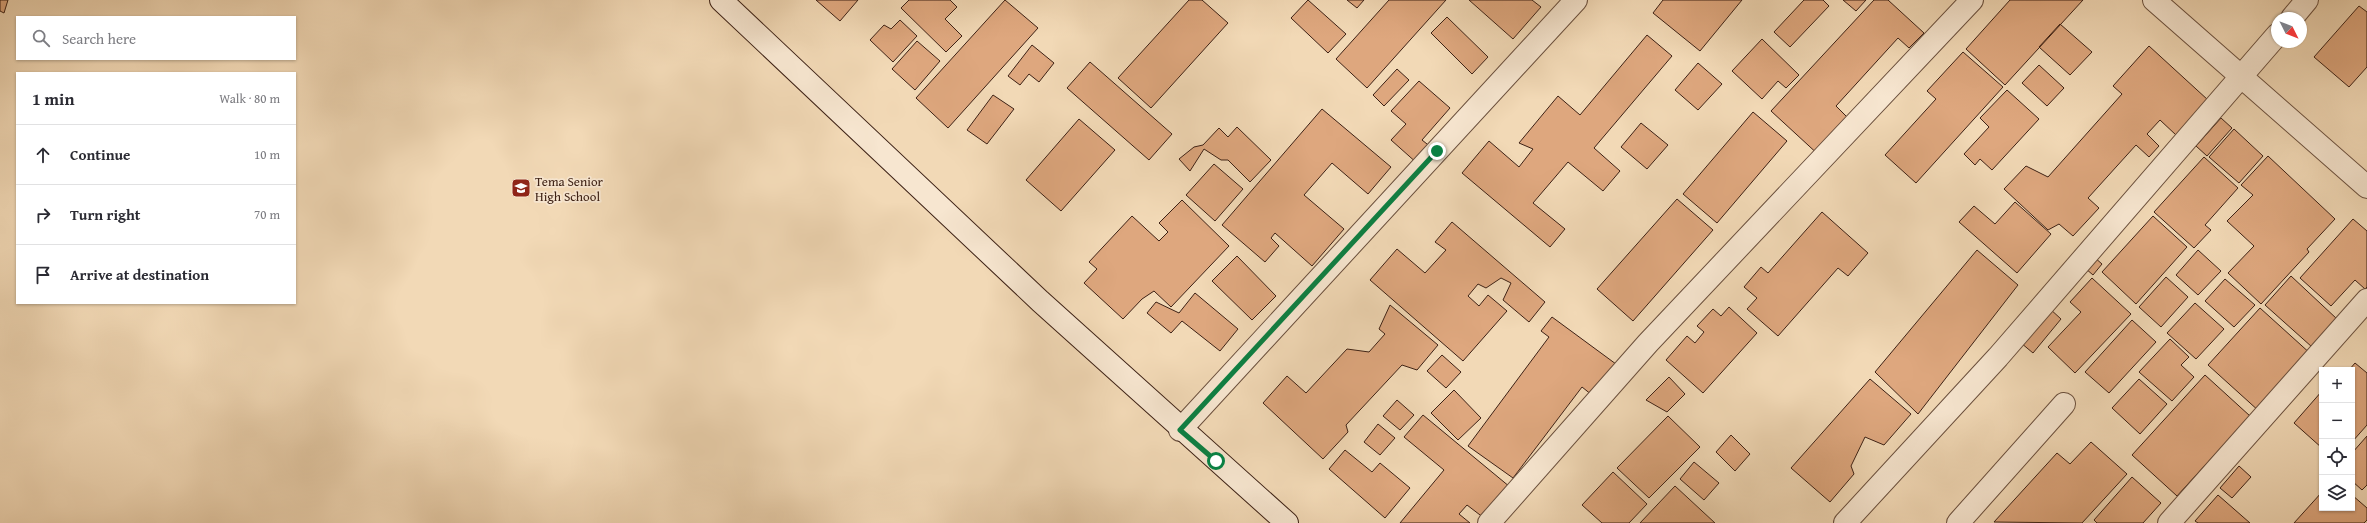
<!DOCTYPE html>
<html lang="en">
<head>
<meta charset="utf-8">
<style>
  :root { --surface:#fff; --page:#f7f7f7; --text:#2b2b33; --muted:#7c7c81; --line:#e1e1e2 }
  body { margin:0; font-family:"Gentium Book Plus",serif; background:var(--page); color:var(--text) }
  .controls { position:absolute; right:12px; bottom:12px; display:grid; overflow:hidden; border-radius:0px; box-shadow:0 1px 3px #0004 }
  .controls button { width:36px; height:36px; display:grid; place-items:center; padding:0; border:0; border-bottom:1px solid var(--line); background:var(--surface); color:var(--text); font:20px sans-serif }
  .compass { position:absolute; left:2271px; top:12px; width:36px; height:36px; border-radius:50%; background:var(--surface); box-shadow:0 1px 3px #0004; rotate:132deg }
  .stop { position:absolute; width:12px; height:12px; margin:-9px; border:3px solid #0b8043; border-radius:50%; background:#fff }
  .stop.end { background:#0b8043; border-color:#fff; box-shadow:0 1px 4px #0008 }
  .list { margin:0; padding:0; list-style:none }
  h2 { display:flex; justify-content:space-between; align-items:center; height:52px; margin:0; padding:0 16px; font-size:17px }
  h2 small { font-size:13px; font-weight:400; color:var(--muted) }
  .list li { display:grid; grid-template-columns:26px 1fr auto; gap:12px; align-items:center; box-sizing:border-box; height:60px; padding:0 16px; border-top:1px solid var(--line) }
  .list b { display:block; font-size:15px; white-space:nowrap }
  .list em { font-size:13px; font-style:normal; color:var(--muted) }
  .icon { flex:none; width:22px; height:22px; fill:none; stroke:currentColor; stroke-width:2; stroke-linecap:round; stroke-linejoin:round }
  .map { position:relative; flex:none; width:2367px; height:523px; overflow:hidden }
  .search { position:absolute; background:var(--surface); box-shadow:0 1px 3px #0004; left:16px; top:16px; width:280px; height:44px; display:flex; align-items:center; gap:10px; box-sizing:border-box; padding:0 14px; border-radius:0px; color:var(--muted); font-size:15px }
  .panel { position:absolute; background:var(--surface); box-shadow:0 1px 3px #0004; left:16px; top:72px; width:280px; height:232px; border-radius:0px }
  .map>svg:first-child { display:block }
  .building { fill:#dea77e; stroke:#3d2115 }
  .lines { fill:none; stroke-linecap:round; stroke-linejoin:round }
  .street-casing { stroke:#6a4f3d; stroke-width:24 }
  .secondary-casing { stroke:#3d2115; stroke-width:24 }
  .street { stroke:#f7e6d0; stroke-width:22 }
  .secondary { stroke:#f7e6d0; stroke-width:22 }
  .route { stroke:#0b8043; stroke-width:5 }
  .labels { text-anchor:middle; stroke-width:3.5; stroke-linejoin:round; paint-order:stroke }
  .poi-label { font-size:13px; fill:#3d2115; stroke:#f7e6d0; text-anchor:start }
</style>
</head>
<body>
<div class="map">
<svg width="2367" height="523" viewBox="0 0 2367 523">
  <rect width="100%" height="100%" fill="#f2d9b6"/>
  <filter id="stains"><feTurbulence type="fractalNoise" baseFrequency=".005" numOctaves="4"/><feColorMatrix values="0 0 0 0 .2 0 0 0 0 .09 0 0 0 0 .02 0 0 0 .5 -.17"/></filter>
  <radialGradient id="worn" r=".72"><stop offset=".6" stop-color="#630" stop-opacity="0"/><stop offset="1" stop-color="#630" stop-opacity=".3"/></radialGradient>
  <path class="building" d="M0,0h8l-4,13 -4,-2z
    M816,0h42l-18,21z
    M909,0h41l7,7 -12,12 17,17 -16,16 -45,-44z
    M1005,0l33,28 -90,100 -32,-30z
    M1189,0h13l26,23 -77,85 -33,-30z
    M1308,0l38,34 -18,19 -37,-35z
    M1347,0h17l-7,8z
    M1389,0h57l-79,88 -31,-29z
    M1469,0h63l9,7 -28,32z
    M1663,0h79l-42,51 -47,-38z
    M1804,0h19l6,6 -39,41 -16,-15z
    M1843,0h23l-10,11z
    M1874,0h14l36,33 -15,15 -11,-10 -62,68 16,16 -31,35 -50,-46z
    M2010,0h73l-78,85 -39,-36z
    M2359,6l8,6v55l-18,20 -35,-30z
    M1447,17l41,40 -16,17 -41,-41z
    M900,20l17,16 -24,26 -23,-22 14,-15 7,4z
    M2060,24l32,28 -22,23 -31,-28z
    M1647,35l25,21 -78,92 26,23 -17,20 -35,-29 -35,41 32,26 -15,18 -88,-74 27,-32 30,26 14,-18 -14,-6 39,-47 22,19z
    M1762,39l37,36 -13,13 -8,-7 -16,18 -30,-28z
    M917,41l23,20 -25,29 -23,-21z
    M1032,45l22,18 -15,19 -10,-8 -9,11 -12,-9z
    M2149,46l59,54 -32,35 -16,-15 -13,14 12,12 -10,11 -13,-12 -48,53 11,10 -26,28 -14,-12 -11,6 -44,-41 22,-23 22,11 74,-83 -9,-8z
    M1963,52l40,35 -87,96 -31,-28 51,-56 -9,-8z
    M1090,62l82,72 -23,26 -82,-72z
    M1698,63l24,21 -24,26 -23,-20z
    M2039,65l25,23 -17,18 -25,-23z
    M1397,69l12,11 -25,26 -11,-11z
    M1419,81l31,27 -28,32 10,8 -14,16 -27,-24 15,-16 -15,-13z
    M2007,90l32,29 -47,51 -12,-11 -5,6 -11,-11 25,-27 -9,-9z
    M993,95l21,14 -27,35 -20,-14z
    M1322,109l69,58 -23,27 -36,-31 -28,32 40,34 -32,37 -37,-33 -4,5 8,8 -14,16 -43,-37z
    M1753,112l34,29 -70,82 -34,-29z
    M2221,118l11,10 -25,28 -11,-10z
    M1079,119l36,31 -54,61 -35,-31z
    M1641,123l27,22 -21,24 -26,-22z
    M1237,127l34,33 -21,22 -22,-22h-7l-17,-11 -14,22 -11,-12 15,-12 9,-2 16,-17 9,9z
    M2234,129l29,27 -24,27 -30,-26z
    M2268,156l67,63 -28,30 2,3 -48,52 -33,-31 26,-27 -27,-25 26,-26 -12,-10z
    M2204,157l34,31 -33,37 6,5 -17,18 -40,-36z
    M1214,164l29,25 -28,32 -29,-26z
    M1677,199l36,31 -80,91 -36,-32z
    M1182,200l47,46 -58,61 -17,-16 -12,8 -19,20 -39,-36 13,-14 -8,-7 43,-46 27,25 9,-9 -9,-9z
    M2015,202l36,32 -34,39 -58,-51 15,-16 21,18z
    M1822,212l46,41 -20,23 -10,-8 -60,68 -31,-27 10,-11 -13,-11 17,-20 7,6z
    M2153,216l34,31 -51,57 -34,-32z
    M2353,219l14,12v56l-2,2 -10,-9 -24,26 -31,-28z
    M1452,222l93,80 -16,20 -26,-22 8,-17 -10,-5 -15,10 -8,-4 -10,12 11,10 9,-11 19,16 -44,50 -93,-81 27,-31 28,24 21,-23 -11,-8z
    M1977,250l41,35 -100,129 -43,-42z
    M2198,250l23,21 -23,24 -22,-20z
    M1237,256l39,40 -24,24 -40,-39z
    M2094,257l8,7 -9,11 -8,-7z
    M2291,276l46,43 -25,28 -47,-42z
    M2166,277l22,20 -27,30 -22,-20z
    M2092,278l39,36 -56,59 -27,-26 33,-35 -11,-10z
    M2225,279l30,26 -21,22 -29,-26z
    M1195,293l43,36 -18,22 -38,-30 -11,12 -24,-20 9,-11 23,11z
    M2195,303l29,26 -28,30 -29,-26z
    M1390,305l48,40 -21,25 -15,-5 -56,60 2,7 -25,27 -60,-56 24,-27 19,17 41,-44 22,3 16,-18 -6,-5z
    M1729,307l28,26 -54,60 -37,-33 21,-24 8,7 9,-11 -7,-6 16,-17 8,7z
    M2049,308l12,11 -28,34 -12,-10z
    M2260,308l52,47 -52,57 -52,-47z
    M1552,317l68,50 -23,32 -15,-12 -69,91 -45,-32 81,-109 -8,-6z
    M2132,320l24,22 -47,51 -24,-21z
    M2170,339l19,18 -8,8 13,12 -22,24 -33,-29z
    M1442,355l19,17 -15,16 -19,-17z
    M2355,363l12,10v52l-15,17v-72h-3z
    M2205,375l45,41 -73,80 -45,-41z
    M1669,377l16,17 -18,18 -21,-12z
    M1870,379l41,35 -27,31 -19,-8 -14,29 3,8 -24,28 -39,-34z
    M2139,379l28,25 -27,30 -28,-26z
    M1454,390l27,28 -23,22 -27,-27z
    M2322,391v57l-28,-25z
    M1397,400l17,15 -14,15 -17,-14z
    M1423,415l87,72 -26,31 -17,-13 -8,9 11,9h-70l44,-53 -40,-33z
    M1668,416l32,31 -51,51 -32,-30z
    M1378,424l17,14 -15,17 -16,-13z
    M1731,435l19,19 -15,17 -19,-19z
    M2367,436v49l-5,5 -10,-9v-28z
    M2091,442l36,32 -45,49 -88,-1 63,-69 13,11z
    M1345,450l27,22 8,-9 30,25 -25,30 -56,-49z
    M1694,462l25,21 -15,17 -24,-21z
    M2239,466l12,11 -19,21 -12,-10z
    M1613,472l34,32 -18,19h-27l-20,-18z
    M2132,477l29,26 -18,20h-46l-3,-3z
    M1675,486l40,37h-75z
    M2322,492v16h30v-13l15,13v12l-3,3h-70z
    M2218,495l32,28h-52l-3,-2z"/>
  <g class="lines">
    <defs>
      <path id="street" d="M2154,0l213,187
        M2292,18l15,-18
        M1180,430l396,-430
        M1489,523l159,-180 324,-343
        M1845,523l153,-166 279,-322
        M1958,523l106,-119
        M2169,523l198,-223"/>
      <path id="secondary" d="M721,0l319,301 247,222"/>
    </defs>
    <use href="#street" class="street-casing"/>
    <use href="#secondary" class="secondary-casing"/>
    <use href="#street" class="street"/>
    <use href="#secondary" class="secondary"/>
  </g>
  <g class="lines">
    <path class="route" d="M1216,461l-36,-31 257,-279"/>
  </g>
  <defs>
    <symbol id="school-square" viewBox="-11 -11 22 22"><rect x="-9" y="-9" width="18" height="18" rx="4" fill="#8f2418" stroke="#f7e6d0"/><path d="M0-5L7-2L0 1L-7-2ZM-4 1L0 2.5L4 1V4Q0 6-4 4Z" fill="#fff"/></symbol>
  </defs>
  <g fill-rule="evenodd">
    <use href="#school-square" x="510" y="177" width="22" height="22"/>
  </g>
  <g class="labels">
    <g class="poi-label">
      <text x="535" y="186">Tema Senior<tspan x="535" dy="15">High School</tspan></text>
    </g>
  </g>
  <rect width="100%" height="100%" filter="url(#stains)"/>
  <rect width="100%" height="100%" fill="url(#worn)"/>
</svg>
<div class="controls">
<button>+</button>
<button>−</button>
<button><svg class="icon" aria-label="locate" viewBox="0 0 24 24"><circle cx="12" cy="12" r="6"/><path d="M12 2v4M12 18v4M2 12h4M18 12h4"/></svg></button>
<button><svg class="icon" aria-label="layers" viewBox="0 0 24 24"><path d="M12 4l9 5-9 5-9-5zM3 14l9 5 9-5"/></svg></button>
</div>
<svg class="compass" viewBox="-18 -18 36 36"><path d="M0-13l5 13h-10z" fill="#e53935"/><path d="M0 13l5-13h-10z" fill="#7c7c81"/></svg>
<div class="stop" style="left:1216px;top:461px"></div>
<div class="stop end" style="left:1437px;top:151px"></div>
<div class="search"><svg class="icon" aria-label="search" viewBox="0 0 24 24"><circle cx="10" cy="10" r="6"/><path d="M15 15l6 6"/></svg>Search here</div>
<section class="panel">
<h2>1 min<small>Walk · 80 m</small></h2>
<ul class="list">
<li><svg class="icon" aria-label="ahead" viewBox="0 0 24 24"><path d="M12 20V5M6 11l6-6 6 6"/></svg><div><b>Continue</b></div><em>10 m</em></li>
<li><svg class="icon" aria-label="right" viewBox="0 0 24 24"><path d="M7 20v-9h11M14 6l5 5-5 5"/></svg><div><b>Turn right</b></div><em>70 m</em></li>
<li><svg class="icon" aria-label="arrive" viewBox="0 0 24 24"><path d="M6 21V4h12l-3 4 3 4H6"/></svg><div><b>Arrive at destination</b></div></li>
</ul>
</section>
</div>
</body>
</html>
